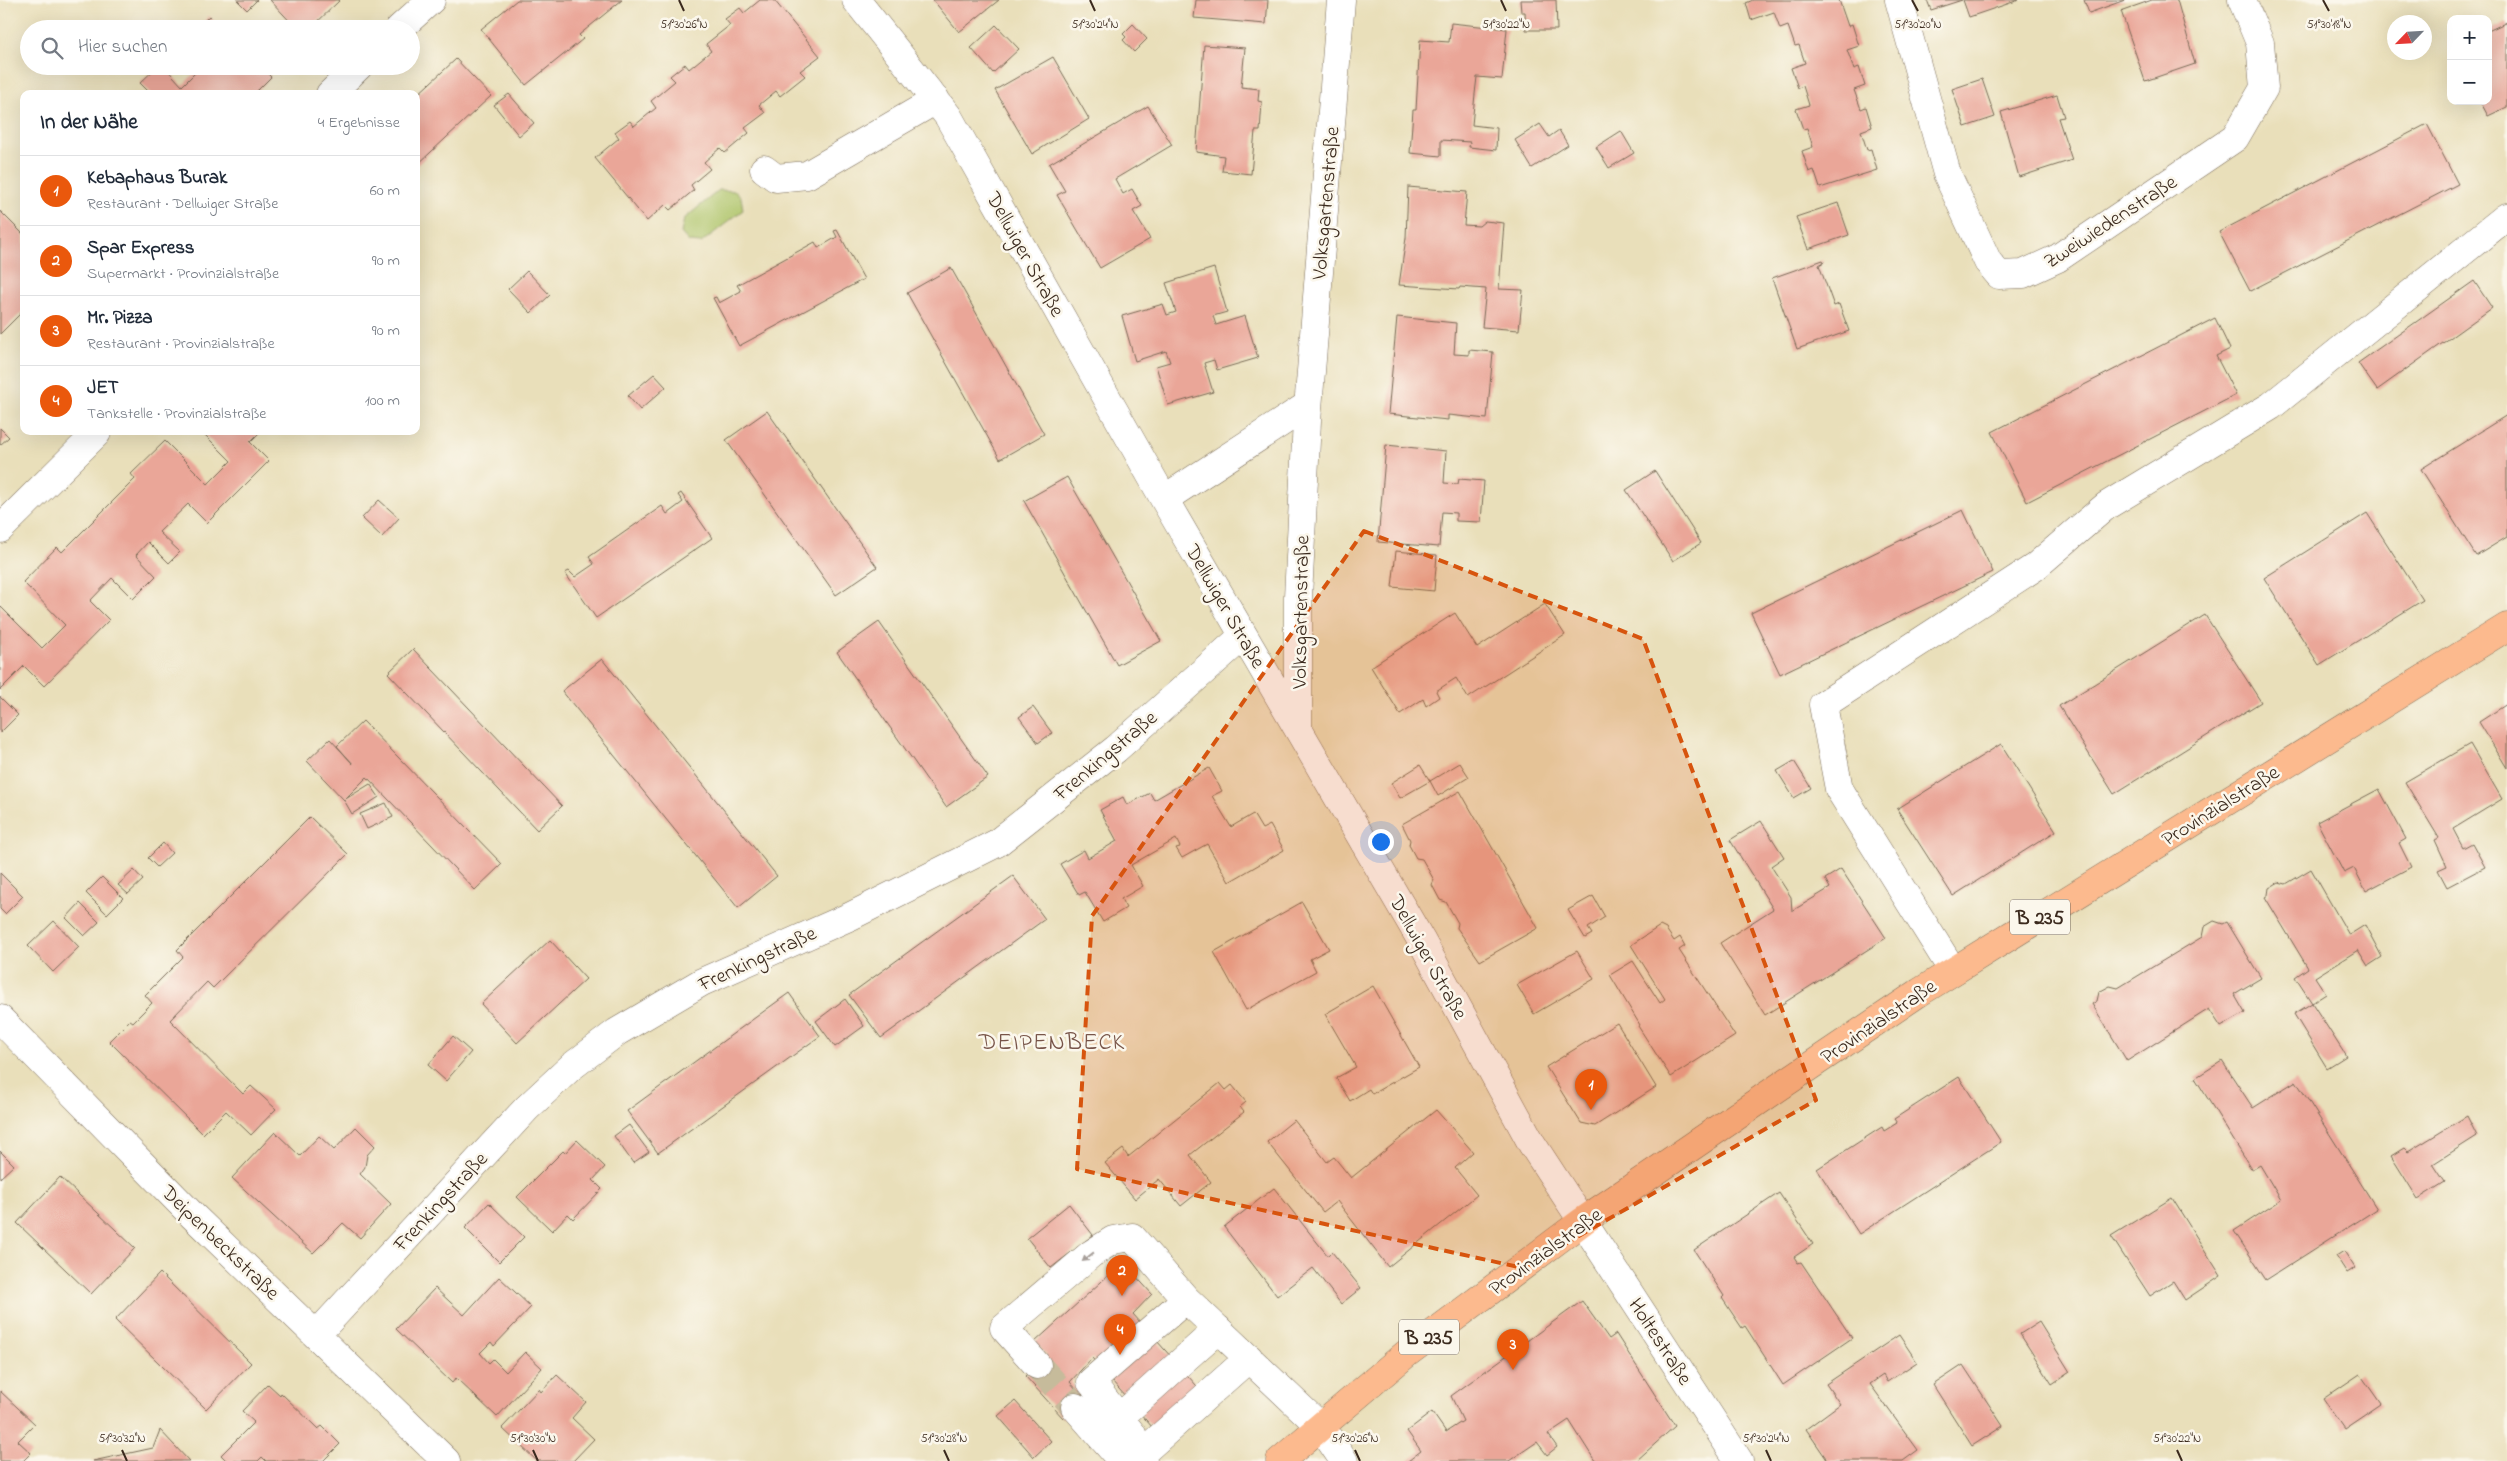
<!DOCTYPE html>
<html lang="de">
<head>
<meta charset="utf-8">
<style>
  :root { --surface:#fff; --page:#f6f6f7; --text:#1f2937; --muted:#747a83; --line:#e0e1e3; --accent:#ea580c }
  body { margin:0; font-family:"Indie Flower",sans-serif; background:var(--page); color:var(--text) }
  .controls { position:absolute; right:15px; top:15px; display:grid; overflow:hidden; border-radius:10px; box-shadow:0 5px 20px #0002 }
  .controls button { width:45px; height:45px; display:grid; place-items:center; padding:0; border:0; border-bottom:1px solid var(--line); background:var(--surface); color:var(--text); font:25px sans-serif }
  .compass { position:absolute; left:2387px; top:15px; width:45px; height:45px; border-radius:50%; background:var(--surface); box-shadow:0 5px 20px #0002; rotate:245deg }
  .you { position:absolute; left:1380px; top:841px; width:18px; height:18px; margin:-12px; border:4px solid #fff; border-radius:50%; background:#1a73e8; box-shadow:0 0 0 8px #1a73e833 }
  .badge { display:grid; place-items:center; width:32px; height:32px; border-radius:50%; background:var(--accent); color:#fff; font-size:16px; font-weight:700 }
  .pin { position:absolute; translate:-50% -41px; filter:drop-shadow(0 1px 2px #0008) }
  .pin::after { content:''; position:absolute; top:26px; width:18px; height:15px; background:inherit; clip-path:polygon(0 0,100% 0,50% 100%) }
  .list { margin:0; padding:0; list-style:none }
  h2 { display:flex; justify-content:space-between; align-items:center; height:65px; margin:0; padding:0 20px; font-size:21px }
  h2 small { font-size:16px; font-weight:400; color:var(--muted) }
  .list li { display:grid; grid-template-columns:32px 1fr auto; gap:15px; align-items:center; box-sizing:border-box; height:70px; padding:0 20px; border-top:1px solid var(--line) }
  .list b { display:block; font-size:19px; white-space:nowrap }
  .list p { margin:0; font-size:16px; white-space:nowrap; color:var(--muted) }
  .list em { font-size:16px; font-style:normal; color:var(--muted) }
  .icon { flex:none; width:28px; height:28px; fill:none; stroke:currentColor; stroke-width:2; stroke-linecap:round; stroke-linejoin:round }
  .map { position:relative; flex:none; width:2507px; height:1461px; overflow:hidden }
  .search { position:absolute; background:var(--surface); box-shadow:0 5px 20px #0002; left:20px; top:20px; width:400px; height:55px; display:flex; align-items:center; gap:12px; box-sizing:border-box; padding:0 18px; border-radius:28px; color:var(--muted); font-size:19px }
  .panel { position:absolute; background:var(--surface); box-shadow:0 5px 20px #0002; left:20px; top:90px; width:400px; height:345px; border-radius:10px }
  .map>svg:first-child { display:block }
  .green { fill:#aec469; stroke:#747744 }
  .building { fill:#eaa698 }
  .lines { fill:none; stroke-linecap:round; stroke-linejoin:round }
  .minor-tunnel { stroke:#c6bb9b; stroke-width:28; stroke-dasharray:28 14; stroke-linecap:butt }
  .minor-casing { stroke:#786955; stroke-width:29 }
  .major-casing { stroke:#786955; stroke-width:29 }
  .minor { stroke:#fff; stroke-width:28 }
  .major { stroke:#fcba8e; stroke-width:28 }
  .oneway { fill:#a79f9a }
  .marked { fill:#d7540e; fill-opacity:0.2; stroke:#d7540e; stroke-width:4; stroke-dasharray:10 6; stroke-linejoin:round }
  .ticks { fill:none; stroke:#3b2a1e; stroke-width:2 }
  .labels { text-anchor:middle; stroke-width:5; stroke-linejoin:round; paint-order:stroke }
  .shield { fill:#fbf7ec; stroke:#75685c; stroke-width:1 }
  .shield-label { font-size:20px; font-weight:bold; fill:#3b2a1e }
  .street-label { font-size:21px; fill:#3b2a1e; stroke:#fbf7ec }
  .quarter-label { font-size:24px; letter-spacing:1px; fill:#785549; stroke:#fbf7ec }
  .ticks-label { font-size:12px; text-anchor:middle; fill:#3b2a1e; stroke:#fbf7ec; stroke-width:5; stroke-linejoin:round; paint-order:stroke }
</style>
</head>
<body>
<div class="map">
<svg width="2507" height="1461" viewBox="0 0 2507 1461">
  <rect width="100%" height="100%" fill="#fbf7ec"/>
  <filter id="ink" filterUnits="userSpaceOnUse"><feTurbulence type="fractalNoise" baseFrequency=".02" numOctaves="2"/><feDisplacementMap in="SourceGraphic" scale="10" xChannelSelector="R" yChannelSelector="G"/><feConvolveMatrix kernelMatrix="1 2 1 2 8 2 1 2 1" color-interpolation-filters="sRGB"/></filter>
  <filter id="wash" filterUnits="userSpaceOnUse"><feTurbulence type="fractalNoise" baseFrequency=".0096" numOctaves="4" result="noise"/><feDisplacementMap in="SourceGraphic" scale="20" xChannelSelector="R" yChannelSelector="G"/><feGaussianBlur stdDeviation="1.12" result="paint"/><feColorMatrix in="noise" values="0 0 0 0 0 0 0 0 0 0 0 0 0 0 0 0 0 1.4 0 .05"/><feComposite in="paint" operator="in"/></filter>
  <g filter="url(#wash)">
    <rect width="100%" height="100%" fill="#e9dfba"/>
    <path class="green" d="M719,190l17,1 5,6 2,13 -42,33 -12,-1 -8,-9 3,-14z"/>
    <g id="blocks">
      <path class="building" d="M237,0h20l-10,10z
        M270,0h70l-30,29h-13z
        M517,0h105l-43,35 4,4 -57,46 -45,-56z
        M760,0h14l46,56 -20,15 5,5 -25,20 -4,-5 -17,14 6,8 -20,15 4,5 -24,20 -5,-5 -16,14 6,7 -19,16 3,5 -24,20 -5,-5 -18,16 -52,-63 24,-20 -4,-6 15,-11 4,5 22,-18 -5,-7 24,-20 -5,-5 15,-12 4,5 22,-18 -5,-7 24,-19 -5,-6 15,-11 4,5z
        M933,0h66l-40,32z
        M1196,0h72l-2,24 -72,-6z
        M1520,0h36l1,30h-31l-1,-18h-4z
        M1753,0h86l9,26 4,-2 7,22 -12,4 7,19 5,-2 6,19 -11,4 7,19 5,-2 6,20 -11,4 6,19 4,-1 6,21 -57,18 -6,-18 -5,2 -7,-21 11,-4 -6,-19 -4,1 -7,-20 13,-4 -6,-19 -5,2 -7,-20 14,-5 -6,-18 -4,1 -7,-20 -8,3 -6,-17 -23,8 -5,-17z
        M1927,0h35l-31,10z
        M1963,0h56l-50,17z
        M2084,0h41l-36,13z
        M2152,0h25l18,64 -50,17 -24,-70z
        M209,16l13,13h-25z
        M2507,22v85l-19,9 -8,-15h8v-70z
        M1451,23l56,6 -5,50 -25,-2 -2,17 -3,31 25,3 -1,22 -27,-3 1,-5 -29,-2v16l-31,-3 3,-43h3l4,-70 29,2z
        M1133,24l14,15 -13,13 -11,-12 3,-3 -3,-3z
        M996,25l23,24 -26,24 -22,-25z
        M1204,45l41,3 -4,39 18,2 -1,12 4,1 -2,29h-5l-4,43 -29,-3 2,-15 -28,-4z
        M1053,57l36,62 -57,35 -37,-64z
        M456,59l35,37 -75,70v-70z
        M158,66h6l18,20 20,-20h58l11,11 -17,17h-103l-11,-11z
        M1982,79l13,38 -30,10 -13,-38z
        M509,94l25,29 -15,13 -25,-31z
        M2057,95l7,22 -6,1 14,42 -53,17 -18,-65z
        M1148,106l24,39 -57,34 8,15 9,-5 10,17 -9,5 17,28 -50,29 -43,-73 8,-4 -16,-27z
        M1540,124l9,13 10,-7 9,15 -36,23 -17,-28z
        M2427,124l31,60 -208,107 -31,-59z
        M1621,131l13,22 -25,15 -13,-21z
        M1408,187l59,5 -3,33 15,1 6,-5 19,2 -5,66 24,1 -4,40 -37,-3 4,-38 -26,-2 -1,2 -60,-4 7,-47z
        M1838,203l11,32 -41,14 -12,-32z
        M0,211l24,24v75l-24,24z
        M837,230l27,49 -125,67 -26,-48 3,-1 3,6 22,-12 -4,-6 78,-43 3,6 19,-11 -3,-6z
        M1823,260l1,2 -5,3 15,41 5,-2 10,27 -52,18 -25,-71z
        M951,268l93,166 -44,25 -93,-166z
        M1214,268l13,44 -14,4 3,9 29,-9 13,42 -41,12 -3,-10 -10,3 9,29 -45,13 -12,-39 14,-4 -4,-11 -31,10 -13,-45 41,-12 4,11 9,-3 -10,-29z
        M527,271l23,24 -19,18 -23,-24z
        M2474,281l18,27 -115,82 -19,-27z
        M1397,317l59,6 -2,31 15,1v-5l24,2 -6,67 -39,-4v5l-60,-6z
        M2215,318l15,31 -14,7 20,39 -209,107 -35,-70z
        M654,374l12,13 -26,23 -12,-14z
        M767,411l110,156 -41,28 -110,-155z
        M2507,415v122l-31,19 -55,-87z
        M0,428l9,9 -9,8z
        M201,431h60l-11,11 19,19 -62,62 -19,-19 -29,28 21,20 -11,11 -21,-21 -12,13 20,21 -23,23 -21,-21 -22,23 19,19 -65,66 -20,-20 -24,24v-84l42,42 23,-23 -42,-43 34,-35 5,5 73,-73 -4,-5 34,-33 43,43 23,-23z
        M1386,445l60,6 -2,32 14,1 1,-5 25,2 -3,41 -25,-1v-8l-14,-1 -3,35 -61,-5z
        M1655,471l46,72 -28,18 -47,-71z
        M1067,477l94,164 -44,24 -93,-164z
        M681,493l31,45 -116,80 -31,-45 4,-2 6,6 19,-13 -5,-7 73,-51 5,8 16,-12 -5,-7z
        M379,500l20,18 -17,19 -20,-19z
        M1963,510l30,62 -213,102 -29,-61z
        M2367,513l56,87 -104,65 -55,-87z
        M1396,551l41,4 -3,36 -42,-4z
        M1545,604l20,31 -97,63 -12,-20 -20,13 3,6 -13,9 -3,-7 -23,15 -29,-47 84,-54 22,35z
        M2205,615l56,87 -147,92 -55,-88z
        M879,622l109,155 -42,30 -109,-155z
        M413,649l149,157 -25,24 -149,-157z
        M602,659l175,217 -39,32 -176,-217z
        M0,697l18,18 -18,18z
        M2507,704v64l-28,-46z
        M1033,707l19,26 -14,10 -19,-26z
        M363,721l139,143 -27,26 -108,-113 -23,23 26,-16 9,13 -27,17 -8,-14 -37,-39 23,-22 23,25 -16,-18z
        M2001,744l55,87 -103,65 -56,-87z
        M2470,744l32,55 -49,30 10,19 9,-5 13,24 -38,20 -9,-17 9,-4 -12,-26 4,-2 -34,-56z
        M1794,761l17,27 -17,10 -17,-27z
        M1460,763l9,14 -31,19 -8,-15z
        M1420,765l10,16 -30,17 -9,-15z
        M1209,768l13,23 -10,5 19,31 22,-13 9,15 8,-4 14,25 -55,32 -22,-38 -25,14 -6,-10 4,-1 -4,-8 -45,26 12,21 -22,13 5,9 -23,14 -18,-30 -6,3 -19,-31 24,-14 4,8 29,-17 -17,-31 23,-13 4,8 23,-12 4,7z
        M2379,789l27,50 -7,4 12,24 -45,24 -12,-23 -10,5 -27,-51z
        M1460,791l78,137 -58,33 -23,-33 1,-5 -12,-21 -6,-2 -8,-15 2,-5 -12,-21 -6,-1 -7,-13 1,-5 -8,-16z
        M386,803l7,14 -26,12 -7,-15z
        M310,817l38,37 -135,134 -6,-6 -37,38 73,74 8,-8 25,23 -25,26 -25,-24 -23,23 -94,-93 21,-21 3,2 19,-19 -7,-8 38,-38 -6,-7z
        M1761,821l23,36 -13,9 20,31 1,14 38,-23 -5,-9 16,-10 45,69 -121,77 -45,-72 53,-34 -43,-69z
        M163,843l9,10 -15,14 -9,-9z
        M2311,869l38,66 16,-10 17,32 -14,9 -10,-16 -43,27 11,17 -14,9 34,53 -19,12 -33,-54 18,-11 -17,-26 13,-9 -43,-71 3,-2 1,-7 10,-6 7,2z
        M134,870l9,10 -15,14 -10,-9z
        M0,873l23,23 -18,18 -5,-5z
        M1013,876l32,43 -164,119 -32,-43z
        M102,877l21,21 -16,16 -21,-21z
        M1593,896l12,21 -17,11 4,6 -7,4 -17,-28z
        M1302,902l27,47 -19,10 6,12 -70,39 -32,-58z
        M80,903l19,19 -15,14 -18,-18z
        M54,921l25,26 -26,25 -25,-26z
        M2214,921l9,3 4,-2 34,56 -27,16 11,19 -24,14 -12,-18 -82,52 -35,-57 5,-3 2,-9 11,-6 8,2 84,-51 2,-10z
        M1660,926l6,3 8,12 6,-4 5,9 -6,4 56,86 -64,41 -33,-51 2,-1 -30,-50 23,-14 27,42 5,-4 -34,-54z
        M550,940l36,39 -69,64 -36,-39z
        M1577,951l17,28 -60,35 -17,-29z
        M1373,986l46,81 -47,27 -3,-5 -19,12 -14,-23 20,-11 -31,-53z
        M789,993l31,43 -162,117 -31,-42z
        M845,999l19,27 -29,21 -19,-26z
        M1617,1023l39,64 -61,39 -14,-3 -35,-56z
        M453,1036l18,16 -25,29 -18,-16z
        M2222,1061l31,47 43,-27 81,128 -111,71 -32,-49 47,-31 -21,-35 -8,5 -57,-92z
        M1959,1077l42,65 -142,92 -42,-65 65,-42 2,4 13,-8 -3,-4z
        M1220,1083l6,7 6,-5 14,17 -6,5 4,5 -54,43 21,27 -30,24 -22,-27 -24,20 -30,-36 18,-14 5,8z
        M1436,1110l37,42 -18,16 22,27 -89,72 -51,-66 -14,11 -56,-70 27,-22 33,42 7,-5 17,21z
        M2467,1116l10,20 -44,28 12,18 -27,17 -27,-43 13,-8 4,4z
        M629,1125l20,27 -16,11 -19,-27z
        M356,1127l19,19 -8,9 -2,12 -5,7 31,30 -31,34 -17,-15 -30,30 -81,-75 43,-46 25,24 19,-20 15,14z
        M577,1140l28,27 -12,13 9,9 -29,30 -5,-5 -16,17 -35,-34 46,-46 2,2z
        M0,1151l14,14 -14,13z
        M60,1177l75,71 -44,46 -74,-71z
        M1274,1188l54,68 4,-4 29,36 -20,16 -28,-36 -36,28 -53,-69z
        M1779,1193l34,51 -19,13 4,6 3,-1 51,76 -69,47 -38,-59 -3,2 -20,-30 2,-2 -30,-46z
        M2172,1198l49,78 -36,24 -12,-19 -23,15 -39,-60z
        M489,1203l35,34 -25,25 -34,-34z
        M1069,1204l24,31 -42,33 -24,-30z
        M2344,1251l11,17 -8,5 -11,-17z
        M1123,1262l29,32 -19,20 79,89 -46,40 -74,-85 -22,24 14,16 -21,20 -38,-42 22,-20 -12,-14z
        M160,1273l91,90 -45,46 -91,-89z
        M499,1277l32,30 -37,39 -3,-4 -11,11 9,10 4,-4 13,13 19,-20 17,16 -45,49 -41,-39 -4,5 -56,-54 39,-41 29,27z
        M1582,1301l27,38 7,-5 59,92 -39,35h-41l-26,-41 -21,14 9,13 -10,8 -10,-13 -28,19h-101l13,-10 -14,-20 25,-19 14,20 17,-11 -12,-25z
        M2039,1322l31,50 -18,12 -32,-50z
        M1899,1335l18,27 -30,20 -4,-7 -13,9 48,66 -15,11h-75l-22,-32 34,-25 -14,-20z
        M1963,1365l40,61 -31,20 -39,-61z
        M2360,1374l21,30 -37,25 -21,-30z
        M557,1375l29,27 -14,16 22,21 -21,22h-36l-35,-33 37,-39 2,3z
        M268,1384l12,11 1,-2 37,36 4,-3 18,18 -17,17h-57l-4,-4 -4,4h-31l-6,-6 33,-33 -12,-11z
        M0,1391l35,33 -17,17 13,12 -8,8h-23z
        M1015,1401l36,40 -17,16 -36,-41z
        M160,1430l29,31h-96l60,-13z"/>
    </g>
  </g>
  <g filter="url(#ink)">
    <use href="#blocks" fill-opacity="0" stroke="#786955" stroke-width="1"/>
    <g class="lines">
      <path class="minor-tunnel" d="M1037,1365l38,42"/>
      <defs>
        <path id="minor" d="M856,0l92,116 216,383 257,441 111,204 207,317
          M1899,0l48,174 41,88 11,13 24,-1 35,-16 177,-120 29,-50 -4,-45 -18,-43
          M399,29l32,-29
          M330,94l29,-28
          M764,169l12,9 31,-3 129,-75
          M1164,499l144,-94
          M0,529l97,-96 -1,-2
          M1298,729v-132l9,-176 34,-421
          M1953,971l-114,-182 -16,-84 212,-138 71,-61 165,-100 235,-189 1,1
          M0,1019l193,197 253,245
          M316,1335l211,-227 44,-41 46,-35 85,-50 149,-66 146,-73 119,-94 127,-113
          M1037,1365l-33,-37 87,-74 22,-14 19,-3 54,62 135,128 23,34
          M1075,1407l47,54
          M1120,1417l98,-88
          M1141,1454l108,-96
          M1143,1461l-11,-27 -41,-52 95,-83"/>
        <path id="major" d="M1280,1461l126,-107 177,-133 202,-138 135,-91 587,-365"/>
      </defs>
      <use href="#minor" class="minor-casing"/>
      <use href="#major" class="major-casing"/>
      <use href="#minor" class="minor"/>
      <use href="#major" class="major"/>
    </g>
    <defs><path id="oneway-solid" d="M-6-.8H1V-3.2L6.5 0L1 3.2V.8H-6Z" transform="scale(1.25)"/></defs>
    <use class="oneway" href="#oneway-solid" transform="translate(1088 1257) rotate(142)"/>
  </g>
  <path class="marked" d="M1364,531l279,108 173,461 -293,168 -446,-99 15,-253z"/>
  <path class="ticks" d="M679,0l5,11M1090,0l5,11M1501,0l5,11M1912,0l6,11M2323,0l6,11M122,1450l5,11M533,1450l5,11M944,1450l5,11M1355,1450l5,11M1766,1450l5,11M2177,1450l5,11"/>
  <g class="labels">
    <g class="shield">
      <rect x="2010" y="899.5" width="60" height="35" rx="4"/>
      <rect x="1399" y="1319.5" width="60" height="35" rx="4"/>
    </g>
    <g class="shield-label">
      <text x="2040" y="924">B 235</text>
      <text x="1429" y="1344">B 235</text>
    </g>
    <g class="street-label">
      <text transform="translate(1325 203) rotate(-85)" y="7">Volksgartenstraße</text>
      <text transform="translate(2110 221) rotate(-33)" y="7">Zweiwiedenstraße</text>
      <text transform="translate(1026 254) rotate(61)" y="7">Dellwiger Straße</text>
      <text transform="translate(1226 606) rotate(60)" y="7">Dellwiger Straße</text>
      <text transform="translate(1300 612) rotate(-89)" y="7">Volksgartenstraße</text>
      <text transform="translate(1105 755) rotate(-40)" y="7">Frenkingstraße</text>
      <text transform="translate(2220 805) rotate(-32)" y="7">Provinzialstraße</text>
      <text transform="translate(1429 957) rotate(61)" y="7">Dellwiger Straße</text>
      <text transform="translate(757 958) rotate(-25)" y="7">Frenkingstraße</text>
      <text transform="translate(1878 1021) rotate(-34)" y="7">Provinzialstraße</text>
      <text transform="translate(440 1201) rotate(-47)" y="7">Frenkingstraße</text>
      <text transform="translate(221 1242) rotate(44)" y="7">Deipenbeckstraße</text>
      <text transform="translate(1545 1251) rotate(-36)" y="7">Provinzialstraße</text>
      <text transform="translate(1661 1341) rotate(57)" y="7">Holtestraße</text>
    </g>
    <g class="quarter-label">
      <text x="1052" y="1049">DEIPENBECK</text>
    </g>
  </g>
  <g class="ticks-label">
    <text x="684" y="28">51°30'26"N</text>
    <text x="1095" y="28">51°30'24"N</text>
    <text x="2329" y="28">51°30'18"N</text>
    <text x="1506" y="28">51°30'22"N</text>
    <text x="1918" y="28">51°30'20"N</text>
    <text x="122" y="1442">51°30'32"N</text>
    <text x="533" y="1442">51°30'30"N</text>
    <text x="944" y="1442">51°30'28"N</text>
    <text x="1355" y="1442">51°30'26"N</text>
    <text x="1766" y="1442">51°30'24"N</text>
    <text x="2177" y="1442">51°30'22"N</text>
  </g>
</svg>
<div class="controls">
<button>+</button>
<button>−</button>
</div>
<svg class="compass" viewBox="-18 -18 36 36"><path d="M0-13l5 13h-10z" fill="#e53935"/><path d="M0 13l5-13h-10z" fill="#747a83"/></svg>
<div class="you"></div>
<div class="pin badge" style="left:1591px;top:1110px">1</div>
<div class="pin badge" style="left:1122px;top:1296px">2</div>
<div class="pin badge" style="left:1513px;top:1370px">3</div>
<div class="pin badge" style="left:1120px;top:1355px">4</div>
<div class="search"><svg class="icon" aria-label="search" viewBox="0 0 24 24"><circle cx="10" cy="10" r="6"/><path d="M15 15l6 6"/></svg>Hier suchen</div>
<section class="panel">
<h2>In der Nähe<small>4 Ergebnisse</small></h2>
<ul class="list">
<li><span class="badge">1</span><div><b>Kebaphaus Burak</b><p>Restaurant · Dellwiger Straße</p></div><em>60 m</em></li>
<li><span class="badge">2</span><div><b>Spar Express</b><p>Supermarkt · Provinzialstraße</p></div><em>90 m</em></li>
<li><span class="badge">3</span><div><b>Mr. Pizza</b><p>Restaurant · Provinzialstraße</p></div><em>90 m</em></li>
<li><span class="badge">4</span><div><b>JET</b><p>Tankstelle · Provinzialstraße</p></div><em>100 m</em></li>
</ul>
</section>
</div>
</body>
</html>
